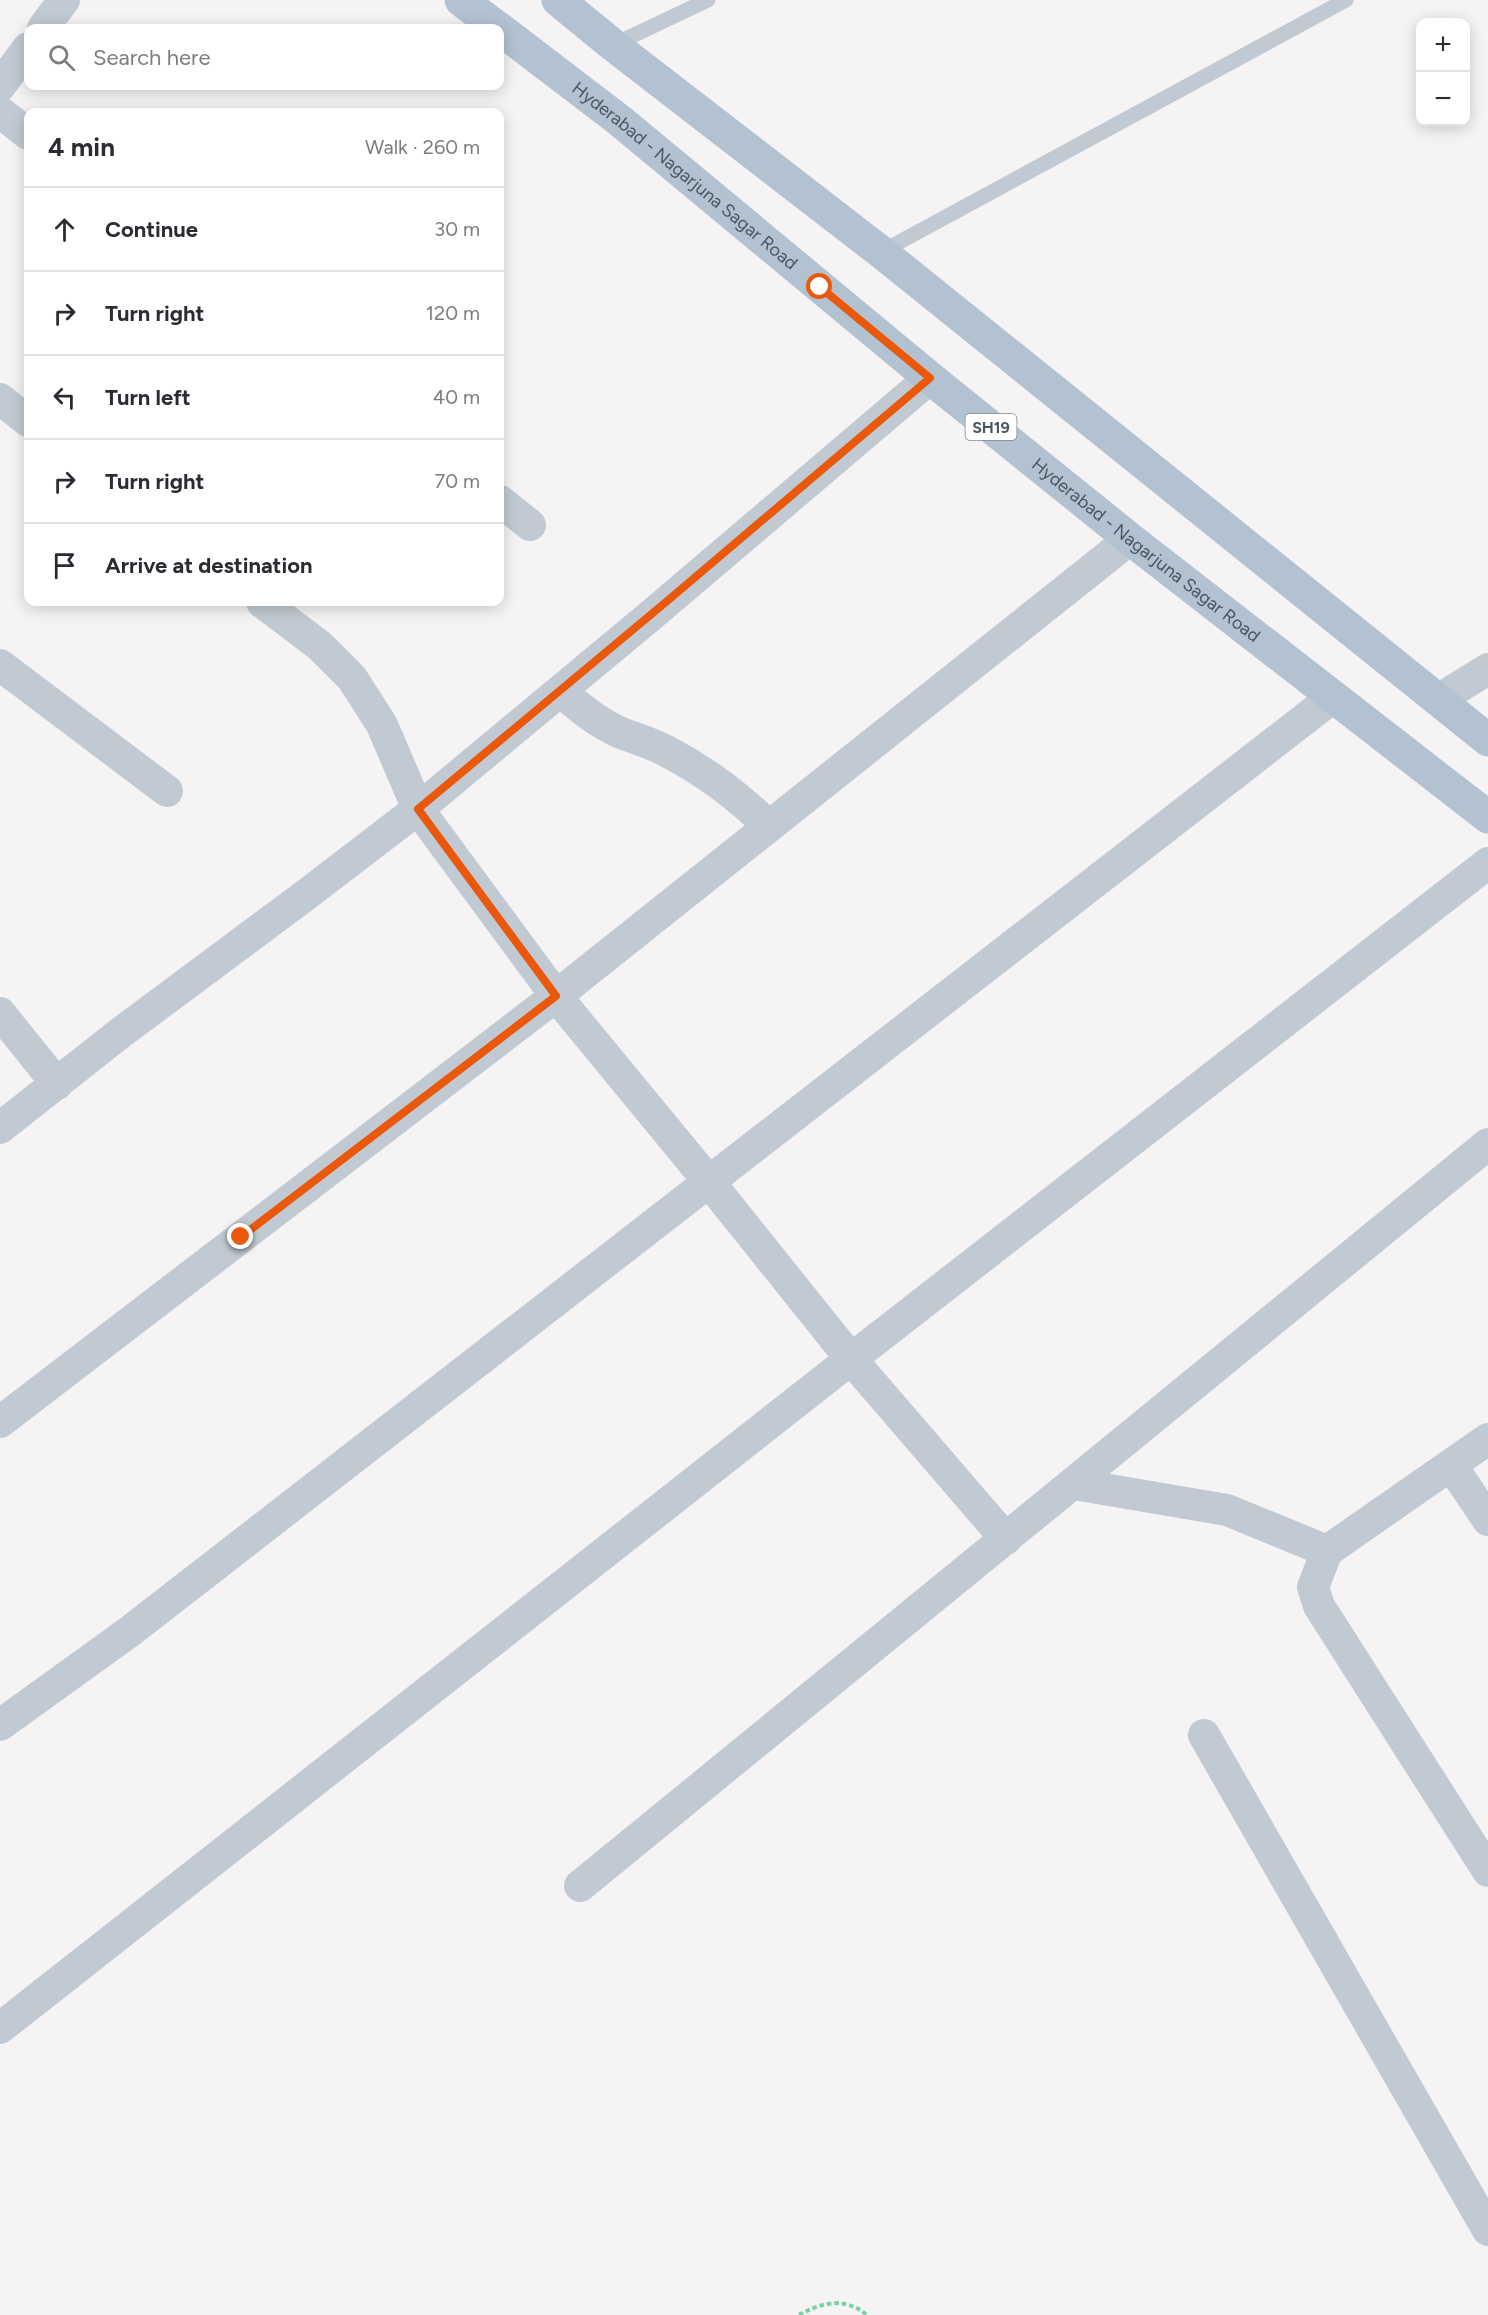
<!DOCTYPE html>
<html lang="en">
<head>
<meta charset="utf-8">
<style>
  :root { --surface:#fff; --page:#f2f2f3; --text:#2b2b33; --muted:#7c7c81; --line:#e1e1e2 }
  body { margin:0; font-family:Figtree,sans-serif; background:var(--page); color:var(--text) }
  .controls { position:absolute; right:18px; top:18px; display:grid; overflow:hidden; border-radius:12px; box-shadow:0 3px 15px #0003 }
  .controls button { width:54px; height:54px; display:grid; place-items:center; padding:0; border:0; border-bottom:2px solid var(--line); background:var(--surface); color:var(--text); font:30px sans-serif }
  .stop { position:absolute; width:18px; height:18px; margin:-14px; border:4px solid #ea580c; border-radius:50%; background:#fff }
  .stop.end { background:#ea580c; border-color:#fff; box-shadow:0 2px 6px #0008 }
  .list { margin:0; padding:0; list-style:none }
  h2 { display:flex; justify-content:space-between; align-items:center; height:78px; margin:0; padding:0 24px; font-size:26px }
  h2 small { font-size:20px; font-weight:400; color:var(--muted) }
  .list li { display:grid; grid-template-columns:39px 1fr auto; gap:18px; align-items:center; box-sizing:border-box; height:84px; padding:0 24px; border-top:2px solid var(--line) }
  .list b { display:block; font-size:22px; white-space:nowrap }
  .list em { font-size:20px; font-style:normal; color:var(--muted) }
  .icon { flex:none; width:33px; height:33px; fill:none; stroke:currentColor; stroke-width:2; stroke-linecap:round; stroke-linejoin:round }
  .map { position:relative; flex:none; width:1488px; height:2315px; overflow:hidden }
  .search { position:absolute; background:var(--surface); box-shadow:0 3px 15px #0003; left:24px; top:24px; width:480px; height:66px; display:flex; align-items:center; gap:15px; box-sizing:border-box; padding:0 21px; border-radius:12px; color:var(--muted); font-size:22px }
  .panel { position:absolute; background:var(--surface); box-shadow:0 3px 15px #0003; left:24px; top:108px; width:480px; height:498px; border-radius:12px }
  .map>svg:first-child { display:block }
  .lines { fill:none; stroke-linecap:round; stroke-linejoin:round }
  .path { stroke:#7ad0a6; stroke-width:4; stroke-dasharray:4.5 3; stroke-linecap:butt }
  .service { stroke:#c1cad2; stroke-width:15 }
  .minor { stroke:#c1cad2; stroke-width:32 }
  .primary { stroke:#b3c2d1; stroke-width:33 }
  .route { stroke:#ea580c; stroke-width:8 }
  .labels { text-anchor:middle; stroke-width:4.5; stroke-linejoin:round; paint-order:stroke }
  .shield { fill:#fff; stroke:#808990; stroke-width:1.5 }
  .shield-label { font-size:16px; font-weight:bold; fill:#4a5661 }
  .street-label { font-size:18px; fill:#4a5661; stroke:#fff }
</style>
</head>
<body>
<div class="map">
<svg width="1488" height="2315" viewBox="0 0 1488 2315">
  <rect width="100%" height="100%" fill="#f5f3f3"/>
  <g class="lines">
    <path class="path" d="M799,2315c23,-13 47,-18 68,0"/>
    <path class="service" d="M613,45l95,-45
      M881,252l465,-252"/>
    <path class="minor" d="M43,28l21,-28
      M0,86l28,-38
      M0,112l28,22
      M0,399l28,22
      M500,501l30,24
      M262,602l58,44 32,32 30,47 36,84 138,187 154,187 141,176 155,180
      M0,665l167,126
      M560,691c19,16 38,32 61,42 16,6 33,11 47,19 40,21 68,43 101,74
      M1438,700l50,-31
      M0,1013l57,71
      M0,1128l119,-94 188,-140 111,-85 231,-192 281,-239
      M0,1422l556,-426 574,-457
      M1488,1439l-161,112 -14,36 6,19 169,265
      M1451,1465l37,55
      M1074,1484l153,26 100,41
      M0,1725l129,-93 1204,-935
      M1204,1735l284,495
      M580,1886l908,-742
      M0,2028l851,-669 637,-496"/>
    <g class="primary">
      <path d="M461,0l37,28"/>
      <path d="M558,0l55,45 268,207 607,488"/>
      <path id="s1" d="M500,29l119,91 311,258 200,161 358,278"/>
    </g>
  </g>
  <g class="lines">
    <path class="route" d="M241,1237l315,-241 -138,-187 248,-207 264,-224 -110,-91"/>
  </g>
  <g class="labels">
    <rect class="shield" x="965.5" y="414" width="51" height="26" rx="4.5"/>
    <g class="shield-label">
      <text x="991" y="433">SH19</text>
    </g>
    <g class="street-label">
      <text dy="6" stroke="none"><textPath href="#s1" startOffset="236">Hyderabad - Nagarjuna Sagar Road</textPath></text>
      <text dy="6" stroke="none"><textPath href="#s1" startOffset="830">Hyderabad - Nagarjuna Sagar Road</textPath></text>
    </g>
  </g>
</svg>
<div class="controls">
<button>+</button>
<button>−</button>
</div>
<div class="stop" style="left:820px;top:287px"></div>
<div class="stop end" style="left:241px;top:1237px"></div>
<div class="search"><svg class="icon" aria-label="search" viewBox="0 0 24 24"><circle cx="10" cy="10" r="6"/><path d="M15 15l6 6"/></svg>Search here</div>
<section class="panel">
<h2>4 min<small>Walk · 260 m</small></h2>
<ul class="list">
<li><svg class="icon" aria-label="ahead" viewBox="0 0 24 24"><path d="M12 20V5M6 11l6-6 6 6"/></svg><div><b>Continue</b></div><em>30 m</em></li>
<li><svg class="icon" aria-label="right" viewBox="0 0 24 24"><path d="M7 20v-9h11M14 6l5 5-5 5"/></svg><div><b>Turn right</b></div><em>120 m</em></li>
<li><svg class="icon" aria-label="left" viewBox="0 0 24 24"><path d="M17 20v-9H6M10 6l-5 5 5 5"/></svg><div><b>Turn left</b></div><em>40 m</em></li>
<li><svg class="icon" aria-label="right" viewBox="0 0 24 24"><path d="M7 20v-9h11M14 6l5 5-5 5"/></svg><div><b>Turn right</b></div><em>70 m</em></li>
<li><svg class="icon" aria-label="arrive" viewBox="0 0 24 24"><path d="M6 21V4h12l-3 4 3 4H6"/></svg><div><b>Arrive at destination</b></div></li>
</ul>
</section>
</div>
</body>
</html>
